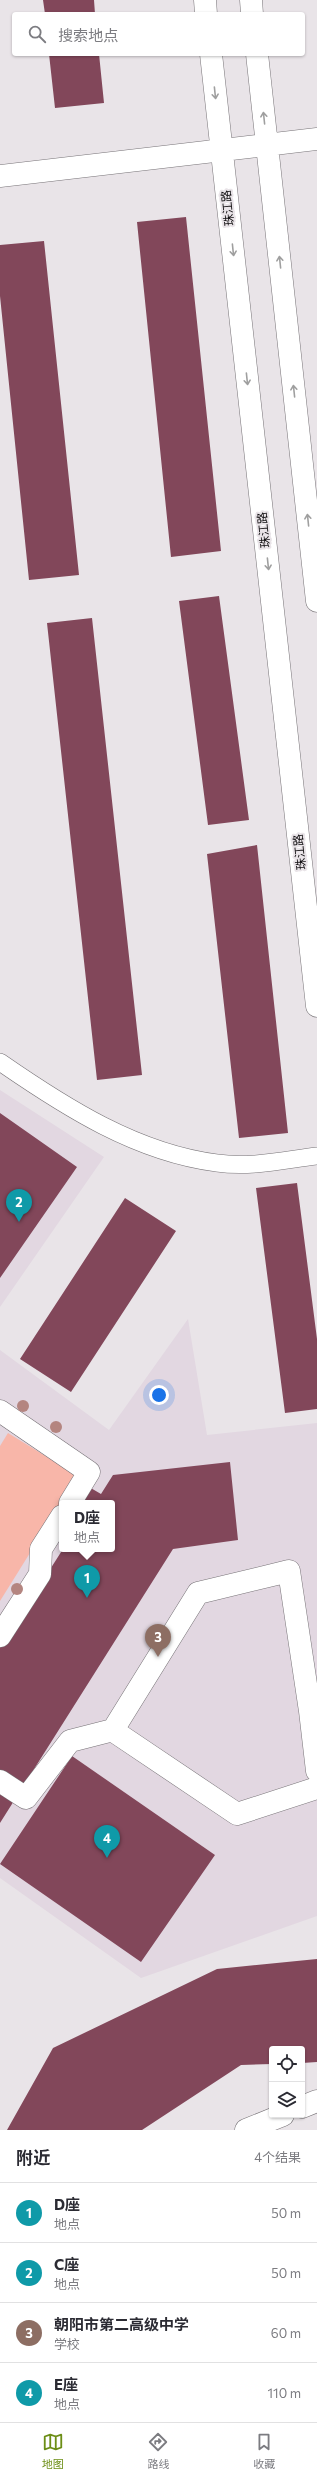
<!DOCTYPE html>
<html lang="zh">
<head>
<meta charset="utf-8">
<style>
  :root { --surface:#fff; --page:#f2f2f3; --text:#2b2b33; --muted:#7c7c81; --line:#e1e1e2; --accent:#6c8e16 }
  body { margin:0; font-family:Commissioner,"Noto Sans SC",sans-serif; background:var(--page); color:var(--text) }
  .controls { position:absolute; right:12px; bottom:12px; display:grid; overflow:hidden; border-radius:4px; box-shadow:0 1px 3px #0004 }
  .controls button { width:36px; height:36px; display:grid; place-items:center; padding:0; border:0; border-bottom:1px solid var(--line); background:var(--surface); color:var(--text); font:20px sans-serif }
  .you { position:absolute; left:159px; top:1395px; width:14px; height:14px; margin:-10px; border:3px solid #fff; border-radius:50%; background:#1a73e8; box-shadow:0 0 0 6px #1a73e833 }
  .badge { display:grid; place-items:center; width:26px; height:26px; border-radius:50%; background:var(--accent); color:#fff; font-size:13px; font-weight:700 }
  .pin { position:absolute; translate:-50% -33px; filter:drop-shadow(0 1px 2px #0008) }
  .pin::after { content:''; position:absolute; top:21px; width:14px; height:12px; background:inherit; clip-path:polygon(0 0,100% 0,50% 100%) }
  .popup { position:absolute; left:59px; top:1500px; width:56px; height:52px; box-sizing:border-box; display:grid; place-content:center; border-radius:4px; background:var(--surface); filter:drop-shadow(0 1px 3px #0005); font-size:13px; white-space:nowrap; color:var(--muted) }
  .popup b { font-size:15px; color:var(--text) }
  .popup::after { content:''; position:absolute; left:50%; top:100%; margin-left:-8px; border:8px solid transparent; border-top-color:var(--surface) }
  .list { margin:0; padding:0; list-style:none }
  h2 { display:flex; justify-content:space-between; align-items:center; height:52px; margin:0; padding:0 16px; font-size:17px }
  h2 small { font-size:13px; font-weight:400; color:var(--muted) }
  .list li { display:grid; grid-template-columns:26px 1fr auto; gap:12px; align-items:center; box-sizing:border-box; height:60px; padding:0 16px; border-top:1px solid var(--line) }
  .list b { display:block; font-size:15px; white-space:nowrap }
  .list p { margin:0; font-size:13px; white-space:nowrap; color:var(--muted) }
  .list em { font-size:13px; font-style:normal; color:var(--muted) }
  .icon { flex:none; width:22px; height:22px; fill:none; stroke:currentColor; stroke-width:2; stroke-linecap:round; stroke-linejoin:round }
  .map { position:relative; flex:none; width:317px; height:2130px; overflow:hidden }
  .search { position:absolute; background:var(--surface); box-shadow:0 1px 3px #0004; left:12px; right:12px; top:12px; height:44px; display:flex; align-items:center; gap:10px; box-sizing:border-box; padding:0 14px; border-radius:4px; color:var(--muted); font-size:15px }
  .sheet { height:292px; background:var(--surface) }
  nav { display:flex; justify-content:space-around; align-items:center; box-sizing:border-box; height:56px; border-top:1px solid var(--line); background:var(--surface); font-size:11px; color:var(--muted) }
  nav a { display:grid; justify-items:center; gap:2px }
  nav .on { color:var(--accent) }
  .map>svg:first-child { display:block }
  .built { fill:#e2d7e1; fill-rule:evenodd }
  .green { fill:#f8b6a9 }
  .building { fill:#82475a }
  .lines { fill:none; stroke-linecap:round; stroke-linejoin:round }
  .lane-casing { stroke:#777377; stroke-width:18 }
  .street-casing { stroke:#777377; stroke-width:23 }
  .secondary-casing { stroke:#777377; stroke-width:23 }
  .lane { stroke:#fff; stroke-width:17 }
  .street { stroke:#fff; stroke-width:22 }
  .secondary { stroke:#fff; stroke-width:22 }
  .tree { fill:#b48580 }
  .oneway { stroke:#9f9f9f }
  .labels { text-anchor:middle; stroke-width:4; stroke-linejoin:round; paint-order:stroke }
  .street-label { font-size:12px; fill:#100e10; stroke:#e9e4e8 }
</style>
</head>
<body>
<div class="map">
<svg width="317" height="2130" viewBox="0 0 317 2130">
  <rect width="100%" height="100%" fill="#e9e4e8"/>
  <path class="built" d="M0,1090l104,67 -104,150z
    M188,1319l19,116 110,-12v493l-176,62 -141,-100v-528l109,80zM62,1503h50v46h-50z"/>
  <path class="green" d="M8,1433l70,43 -78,125v-155z"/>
  <path class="building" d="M43,0h51l1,14h-50z
    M49,54h50l5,49 -49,5z
    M186,217l35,334 -50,6 -34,-335z
    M44,241l35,334 -50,5 -29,-284v-51z
    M219,596l30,224 -41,5 -29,-224z
    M92,618l50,457 -45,5 -50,-457z
    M257,845l31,288 -49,5 -32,-284z
    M0,1113l77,54 -77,111z
    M297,1183l20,156v70l-32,4 -29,-225z
    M125,1198l51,33 -105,161 -51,-33z
    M230,1462l8,78 -65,9 -173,274v-175l63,-99h49v-46h-34l11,-16 12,7 12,-19z
    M72,1756l143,99 -74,107 -141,-98z
    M317,1959v103l-15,1v-14h-30v15l-31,1 -99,65h-135l46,-82 164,-79z"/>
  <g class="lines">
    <defs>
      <path id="lane" d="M0,1062c65,45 137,91 217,101 33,5 67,-3 100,-7"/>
      <path id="street" d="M0,1411l89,61 -19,31
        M0,1636l40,-62 1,-25 21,-33
        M310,1711l7,60
        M112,1730l125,84 80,-26
        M0,1781l26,17 44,-57 43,-11 85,-137 91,-22 21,140 7,-1
        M302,2107l15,-6
        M246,2130l37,-15"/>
      <path id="secondary" d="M205,0l1,14
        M251,0l1,14
        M211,54l106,952
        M257,54l60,547
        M0,176l317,-37"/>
    </defs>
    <use href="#lane" class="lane-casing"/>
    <use href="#street" class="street-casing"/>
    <use href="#secondary" class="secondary-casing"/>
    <use href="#lane" class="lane"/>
    <use href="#street" class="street"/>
    <use href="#secondary" class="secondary"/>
  </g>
  <g class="tree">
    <circle cx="23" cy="1406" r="6"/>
    <circle cx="56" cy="1427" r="6"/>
    <circle cx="17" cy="1589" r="6"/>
  </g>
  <defs><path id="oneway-shaft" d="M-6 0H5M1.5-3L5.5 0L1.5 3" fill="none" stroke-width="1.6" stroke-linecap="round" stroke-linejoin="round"/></defs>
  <g class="oneway">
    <use href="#oneway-shaft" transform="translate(215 93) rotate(84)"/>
    <use href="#oneway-shaft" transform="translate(264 118) rotate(-96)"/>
    <use href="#oneway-shaft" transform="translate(233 250) rotate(84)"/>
    <use href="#oneway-shaft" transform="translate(280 262) rotate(-96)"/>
    <use href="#oneway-shaft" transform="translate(247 379) rotate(84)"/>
    <use href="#oneway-shaft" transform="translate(294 391) rotate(-96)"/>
    <use href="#oneway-shaft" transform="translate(308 520) rotate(-96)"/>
    <use href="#oneway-shaft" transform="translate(268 564) rotate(84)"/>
  </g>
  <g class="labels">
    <g class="street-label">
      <text transform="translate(228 208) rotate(-96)" y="4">珠江路</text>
      <text transform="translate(264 530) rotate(-96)" y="4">珠江路</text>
      <text transform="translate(300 852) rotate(-96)" y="4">珠江路</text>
    </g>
  </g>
</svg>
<div class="controls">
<button><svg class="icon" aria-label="locate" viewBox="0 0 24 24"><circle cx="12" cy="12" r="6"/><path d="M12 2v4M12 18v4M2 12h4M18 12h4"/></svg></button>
<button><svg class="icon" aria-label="layers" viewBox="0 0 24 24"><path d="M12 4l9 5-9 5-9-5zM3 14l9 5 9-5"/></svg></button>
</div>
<div class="you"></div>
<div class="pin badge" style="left:87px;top:1598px;background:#0f9aa8">1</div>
<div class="popup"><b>D座</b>地点</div>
<div class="pin badge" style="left:19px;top:1222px;background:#0f9aa8">2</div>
<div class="pin badge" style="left:158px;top:1657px;background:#8d6e63">3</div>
<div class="pin badge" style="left:107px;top:1858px;background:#0f9aa8">4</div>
<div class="search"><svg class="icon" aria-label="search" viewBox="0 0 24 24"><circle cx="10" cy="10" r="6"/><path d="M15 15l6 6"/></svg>搜索地点</div>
</div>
<section class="sheet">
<h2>附近<small>4个结果</small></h2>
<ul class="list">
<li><span class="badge" style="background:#0f9aa8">1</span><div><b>D座</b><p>地点</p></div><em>50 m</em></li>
<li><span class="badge" style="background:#0f9aa8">2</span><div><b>C座</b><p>地点</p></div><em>50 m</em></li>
<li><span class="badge" style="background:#8d6e63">3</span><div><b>朝阳市第二高级中学</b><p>学校</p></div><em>60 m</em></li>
<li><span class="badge" style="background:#0f9aa8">4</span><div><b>E座</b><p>地点</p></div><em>110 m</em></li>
</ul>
</section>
<nav>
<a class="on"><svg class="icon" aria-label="map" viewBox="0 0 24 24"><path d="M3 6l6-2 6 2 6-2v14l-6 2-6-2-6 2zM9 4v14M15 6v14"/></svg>地图</a>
<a><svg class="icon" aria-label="directions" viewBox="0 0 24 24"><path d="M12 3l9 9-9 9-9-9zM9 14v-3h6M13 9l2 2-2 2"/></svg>路线</a>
<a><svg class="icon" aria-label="saved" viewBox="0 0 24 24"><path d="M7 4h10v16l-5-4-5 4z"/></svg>收藏</a>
</nav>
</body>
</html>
